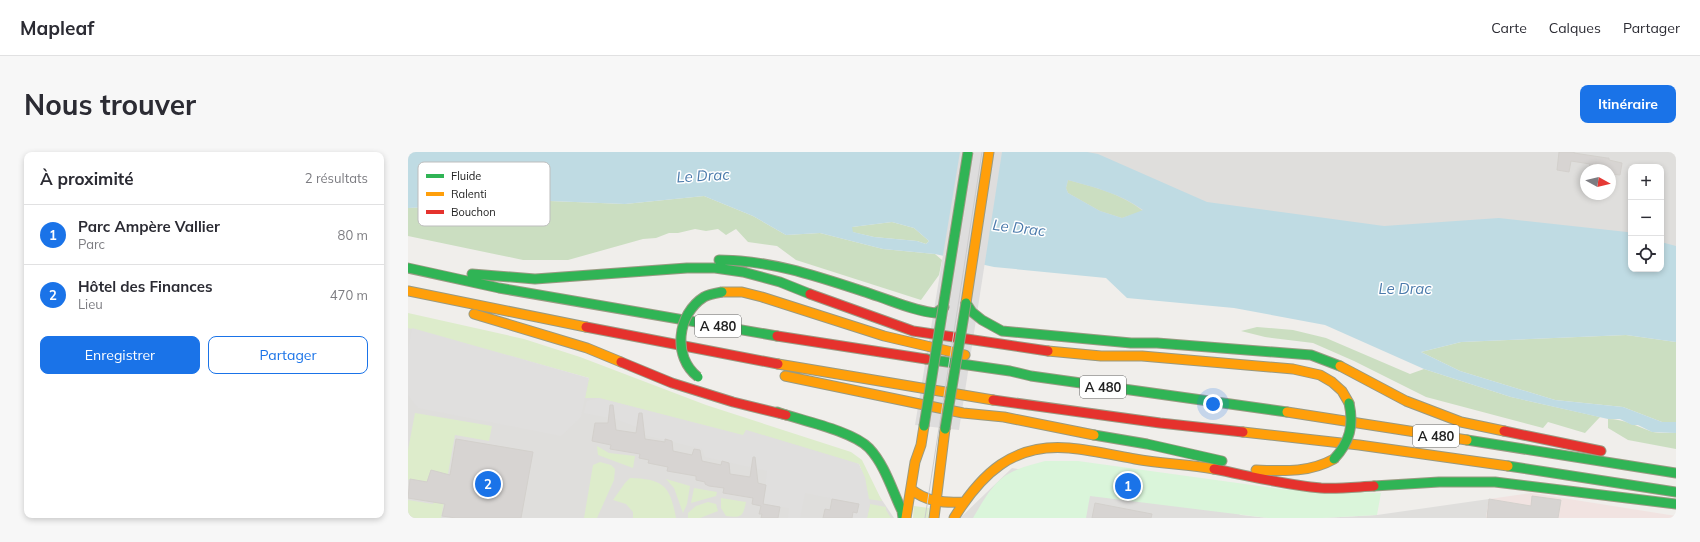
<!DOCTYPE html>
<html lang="fr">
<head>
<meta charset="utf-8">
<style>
  :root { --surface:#fff; --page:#f7f7f7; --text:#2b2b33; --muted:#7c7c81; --line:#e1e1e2; --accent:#1a73e8 }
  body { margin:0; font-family:Mulish,sans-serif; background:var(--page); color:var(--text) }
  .controls { position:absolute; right:12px; top:12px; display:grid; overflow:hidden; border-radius:8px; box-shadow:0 2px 6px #0003 }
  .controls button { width:36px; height:36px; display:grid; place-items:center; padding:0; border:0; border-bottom:1px solid var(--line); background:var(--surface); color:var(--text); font:20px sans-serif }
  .compass { position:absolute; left:1172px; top:12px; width:36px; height:36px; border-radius:50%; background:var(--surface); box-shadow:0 2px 6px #0003; rotate:98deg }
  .you { position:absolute; left:805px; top:252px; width:14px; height:14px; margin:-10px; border:3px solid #fff; border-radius:50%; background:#1a73e8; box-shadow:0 0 0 6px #1a73e833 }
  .badge { display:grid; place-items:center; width:26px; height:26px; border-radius:50%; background:var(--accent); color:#fff; font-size:13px; font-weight:700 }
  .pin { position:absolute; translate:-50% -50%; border:2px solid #fff; box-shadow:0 1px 4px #0006 }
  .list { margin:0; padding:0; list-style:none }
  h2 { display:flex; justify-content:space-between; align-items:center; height:52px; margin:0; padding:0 16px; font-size:17px }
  h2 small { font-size:13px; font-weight:400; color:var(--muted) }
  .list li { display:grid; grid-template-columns:26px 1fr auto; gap:12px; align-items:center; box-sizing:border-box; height:60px; padding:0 16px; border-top:1px solid var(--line) }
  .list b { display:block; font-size:15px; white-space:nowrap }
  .list p { margin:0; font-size:13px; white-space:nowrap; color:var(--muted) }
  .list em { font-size:13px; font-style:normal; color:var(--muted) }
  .actions { display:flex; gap:8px; padding:12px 16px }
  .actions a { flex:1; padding:9px 0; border:1px solid var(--accent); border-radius:8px; text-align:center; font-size:14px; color:var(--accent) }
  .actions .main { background:var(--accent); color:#fff }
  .icon { flex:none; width:22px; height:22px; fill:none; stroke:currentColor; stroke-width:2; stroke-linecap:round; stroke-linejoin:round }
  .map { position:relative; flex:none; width:1268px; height:366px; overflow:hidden; border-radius:8px }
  header { display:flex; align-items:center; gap:24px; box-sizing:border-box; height:56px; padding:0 20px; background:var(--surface); border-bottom:1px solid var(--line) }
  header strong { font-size:19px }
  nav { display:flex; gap:22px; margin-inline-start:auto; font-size:14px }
  .intro { display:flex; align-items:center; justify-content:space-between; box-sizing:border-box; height:96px; padding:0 24px }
  h1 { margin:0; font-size:28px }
  .button { padding:10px 18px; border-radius:8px; background:var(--accent); color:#fff; font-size:14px; font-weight:700 }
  main { display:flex; gap:24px; padding:0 24px }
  aside { flex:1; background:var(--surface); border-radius:8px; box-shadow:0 2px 6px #0003 }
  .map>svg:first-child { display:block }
  .residential { fill:#dfdedc; fill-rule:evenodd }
  .commercial { fill:#f1e3e1 }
  .grass { fill:#ddeccb }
  .forest { fill:#cbdec1 }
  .park { fill:#daf5da }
  .parking { fill:#e0dfde }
  .water { fill:#bfdbe3; fill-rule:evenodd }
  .pier { fill:#dedddd }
  .building { fill:#d7d4d2; stroke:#d3d0cc }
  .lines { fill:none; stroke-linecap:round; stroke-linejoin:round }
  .fast-casing { stroke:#999a82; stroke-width:11 }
  .slow-casing { stroke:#999a82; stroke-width:11 }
  .jam-casing { stroke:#999a82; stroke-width:11 }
  .fast { stroke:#30b455; stroke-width:9 }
  .slow { stroke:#ff9f0a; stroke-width:9 }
  .jam { stroke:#e5322d; stroke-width:9 }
  .tram { stroke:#ccc; stroke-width:1 }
  .fast-bridge-casing { stroke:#999a82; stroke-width:11; stroke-linecap:butt }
  .fast-bridge { stroke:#30b455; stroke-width:9 }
  .labels { text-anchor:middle; stroke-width:3; stroke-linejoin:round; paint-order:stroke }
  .shield { fill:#fff; stroke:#646464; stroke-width:1 }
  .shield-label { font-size:13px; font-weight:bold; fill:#222 }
  .water-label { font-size:15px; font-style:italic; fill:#4a7aab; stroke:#fff }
  .key { fill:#fff; stroke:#bdbdbd; stroke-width:1 }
  .key-label { font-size:11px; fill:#222 }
</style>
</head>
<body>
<header>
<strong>Mapleaf</strong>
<nav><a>Carte</a><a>Calques</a><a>Partager</a></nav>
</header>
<div class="intro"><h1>Nous trouver</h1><a class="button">Itinéraire</a></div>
<main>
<aside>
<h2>À proximité<small>2 résultats</small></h2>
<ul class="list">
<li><span class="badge">1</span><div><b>Parc Ampère Vallier</b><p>Parc</p></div><em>80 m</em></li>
<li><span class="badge">2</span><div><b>Hôtel des Finances</b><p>Lieu</p></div><em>470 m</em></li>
</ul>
<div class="actions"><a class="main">Enregistrer</a><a>Partager</a></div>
</aside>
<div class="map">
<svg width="1268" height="366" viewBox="0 0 1268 366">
  <rect width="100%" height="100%" fill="#f0eeeb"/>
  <path class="residential" d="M141,0h1127v189zM1223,15h30v102h-30zM1178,18h24v24h-24z
    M0,175l445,130 41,61h-486z
    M604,316l192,31 37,16 27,3h-308z
    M1081,347l-3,19h-163l54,-3z"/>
  <path class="commercial" d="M1123,341l145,23v2h-190l3,-19z"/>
  <path class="grass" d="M0,161l116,26 56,18 126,48 145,47 11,8 20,41 -14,-2 -3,-21 -6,-14 -113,-34 -2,6 -145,-38h-14l4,-20 -181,-50z
    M7,261l77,13 -3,15 -34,-6 -10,55 -10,-7 -25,-4 -2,1v-30z
    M189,294l12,7 26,3 -2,12 -35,-13z
    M192,310l11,3 4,4 -1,11 -17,38h-13l9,-53z
    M222,326c34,1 40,8 46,40h-43v-6l-7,-8 -13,-4 12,-17z
    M258,327l24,7 -3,18 -4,9 -9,-25z
    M286,336l23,4 -1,4 -25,7z
    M28,342l9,2 -4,22h-33v-18l25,4z
    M313,346l25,4c-3,15 -5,16 -20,14l-5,-8z
    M300,350l8,2 2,7 -18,7h-12v-5l8,-7z
    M462,352l16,3v3l5,8h-24z
    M506,354l15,2 -1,10h-15z"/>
  <path class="forest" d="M660,28c26,7 54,14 75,31l-21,7 -22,-7 -32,-18 -2,-5z
    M296,44l49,20 33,19 34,-2 63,16 52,5 7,6 -3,15 -18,25 -125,-40 -19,-14 -29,-4 -12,-13 -10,6 -8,-6 -12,2 -11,-2 -17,4h-9l-13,5 -13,1 -75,21h-45l-115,-24v-28l142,-7 75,3z
    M484,70l22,6 15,13 -3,3 -9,-3 -43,-4 -22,-5v-5z
    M849,175l36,3 33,8 84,36 14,-5 87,28 89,20 -15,16 -37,-11 -5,6 -117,-31 -72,-36 -41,-18 -48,-6 -24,-6z
    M1218,183l50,7v80h-14l-39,-15 -68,-7 -95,-29 -39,-19 40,-10z
    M1200,267c16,0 28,7 42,12 8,3 18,1 26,2v16l-48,-9 -20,-12z"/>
  <path class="park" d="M637,309h33l210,29 93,3 -4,22 -54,3h-55l-178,-22 -4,22h-113c8,-13 16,-29 28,-39 12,-10 29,-14 44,-18z"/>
  <path class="parking" d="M4,176l177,50 -8,39 -20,19 -143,-28 -10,-13v-45z
    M191,246l144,37 3,-5 113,34 6,14 5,26 -3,14h-15l1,-6 4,1 2,-9 -54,-11 -5,25h-12l1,-10 -26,-4 4,-33 -62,-14 -3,-8 -58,-14 -7,-8 -22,-8 -31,-6 3,-12z"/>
  <path class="water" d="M0,0h679l11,2 109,48 177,24 115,-8 128,14 4,1v36h30v-27l15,4v96l-50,-7 -165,7 -40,10 39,19 95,29 68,7 39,15h14v11l-24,-1 -14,-7h-6l-12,-6h-12l-97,-22 -87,-28 -99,-44 -91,-17 -107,-10 -21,-20 -112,-11 -59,-13 -52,-5 -63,-16 -34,2 -33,-19 -49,-20 -79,8 -75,-3 -142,7zM660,28c26,7 53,14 75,30l-21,8 -22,-7 -32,-18 -2,-5zM484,70l22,6 15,13 -3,3 -9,-3 -43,-4 -21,-5 -1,-5z"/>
  <path class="pier" d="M552,0h42l-43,278 -44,-5z"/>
  <path class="building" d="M1151,0h15v1l33,5h2v2l13,3 -2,12 -10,-1v-4h-21l1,-6 -19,-3 -2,11 -12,-2z
    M202,253h3l3,25 20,3 3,-20h3l3,26 20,3v-3l7,2 1,10 19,4 2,-6 6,1 2,11 19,4 1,-4 7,2 1,11 20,3 3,-20h2l3,26 8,2 -3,19 17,3 -2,11h-17l1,-4h-3l2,-8 -9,-2 1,-6 -30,-5 1,-5 -15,-2 -4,-2v-2l-9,-2v-4l-29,-5 1,-4 -20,-4 1,-3 -10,-2 1,-4 -30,-5 1,-4 -19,-4 3,-18h13z
    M48,287l77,13 -12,66h-65l-14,-2 3,-12 -37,-6 2,-19 17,3 4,-12 19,5z
    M1124,344l29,4 -3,18h-71l2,-19 42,7z
    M424,347l27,5 -2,9 -4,-1 -1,6h-29l2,-9 5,1z
    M687,351l57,11 -1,4h-59z"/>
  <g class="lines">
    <defs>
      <path id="fast" d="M311,108c53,0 103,18 152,34 22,7 43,17 65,19l8,-6
        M0,116l91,20 278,48
        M64,122l63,5 152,-11h28l28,4 37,10 30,12
        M558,151l6,9 10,8 20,11 129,12h26l154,12 29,11
        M518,207l84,12 21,5 256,36
        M369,260c23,8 76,19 92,36 16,17 23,42 33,63l1,7
        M686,283l53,9 75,17
        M1059,288l209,33
        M1100,314l168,26
        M966,334l65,-4h56l181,22"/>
      <path id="slow" d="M0,139l178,36
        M314,140h20l20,5 122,39 81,19
        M558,151l23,-151
        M66,162l113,34 34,14
        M640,199l53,5h41l151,13 27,6 12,7 10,9 7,12
        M370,212l215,36
        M932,214l66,35 55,21 43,9
        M377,224l178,37 41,4 90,18
        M879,260l180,28
        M835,280l116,13 149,21
        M848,318c27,1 53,3 78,-11
        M503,337c15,13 33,14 52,13
        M498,366l9,-56 6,-17 3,-19
        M526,366l11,-89
        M546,366c27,-44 59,-75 115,-70 22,2 44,7 66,11 27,5 53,5 79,10"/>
      <path id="jam" d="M402,142l103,37 135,20
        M178,175l192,37
        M369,184l149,23
        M213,210l51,21 61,19 53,13
        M585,248l167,23 83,9
        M1096,279l97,20
        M806,317c36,7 71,16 107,19 17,1 35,-1 53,-2"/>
    </defs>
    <use href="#fast" class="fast-casing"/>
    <use href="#slow" class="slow-casing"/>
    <use href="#jam" class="jam-casing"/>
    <use href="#fast" class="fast"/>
    <use href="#slow" class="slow"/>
    <use href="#jam" class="jam"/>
    <path class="tram" d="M517,366l57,-366"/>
    <defs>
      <path id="fast-bridge" d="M290,225c-26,-20 -21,-63 6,-80 5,-3 12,-4 18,-5
        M516,274l44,-274
        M537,277l21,-126
        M926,307c16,-17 20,-34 15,-56"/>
    </defs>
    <use href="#fast-bridge" class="fast-bridge-casing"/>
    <use href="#fast-bridge" class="fast-bridge"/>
  </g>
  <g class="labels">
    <g class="shield">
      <rect x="287" y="163" width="46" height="22" rx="3"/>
      <rect x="672" y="224" width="46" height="22" rx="3"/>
      <rect x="1005" y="273" width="46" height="22" rx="3"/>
    </g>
    <g class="shield-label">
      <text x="310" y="179">A 480</text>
      <text x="695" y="240">A 480</text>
      <text x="1028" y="289">A 480</text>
    </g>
    <g class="water-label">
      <text transform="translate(295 24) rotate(-3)" y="5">Le Drac</text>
      <text transform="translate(611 76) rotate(7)" y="5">Le Drac</text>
      <text x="997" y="142">Le Drac</text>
    </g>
  </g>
  <rect x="10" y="10" width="132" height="64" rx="6" class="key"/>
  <rect x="18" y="22" width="18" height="4" fill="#30b455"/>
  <rect x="18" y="40" width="18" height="4" fill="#ff9f0a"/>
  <rect x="18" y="58" width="18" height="4" fill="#e5322d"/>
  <g class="key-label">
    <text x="43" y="28">Fluide</text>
    <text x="43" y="46">Ralenti</text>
    <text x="43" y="64">Bouchon</text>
  </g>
</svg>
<div class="controls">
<button>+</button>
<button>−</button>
<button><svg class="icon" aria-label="locate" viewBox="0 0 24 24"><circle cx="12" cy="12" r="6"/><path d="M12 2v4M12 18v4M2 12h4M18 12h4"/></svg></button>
</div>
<svg class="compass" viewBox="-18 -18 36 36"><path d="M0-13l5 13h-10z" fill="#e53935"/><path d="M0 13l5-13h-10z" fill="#7c7c81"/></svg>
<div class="you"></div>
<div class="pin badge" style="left:720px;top:334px">1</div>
<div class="pin badge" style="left:80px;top:332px">2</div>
</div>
</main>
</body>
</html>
